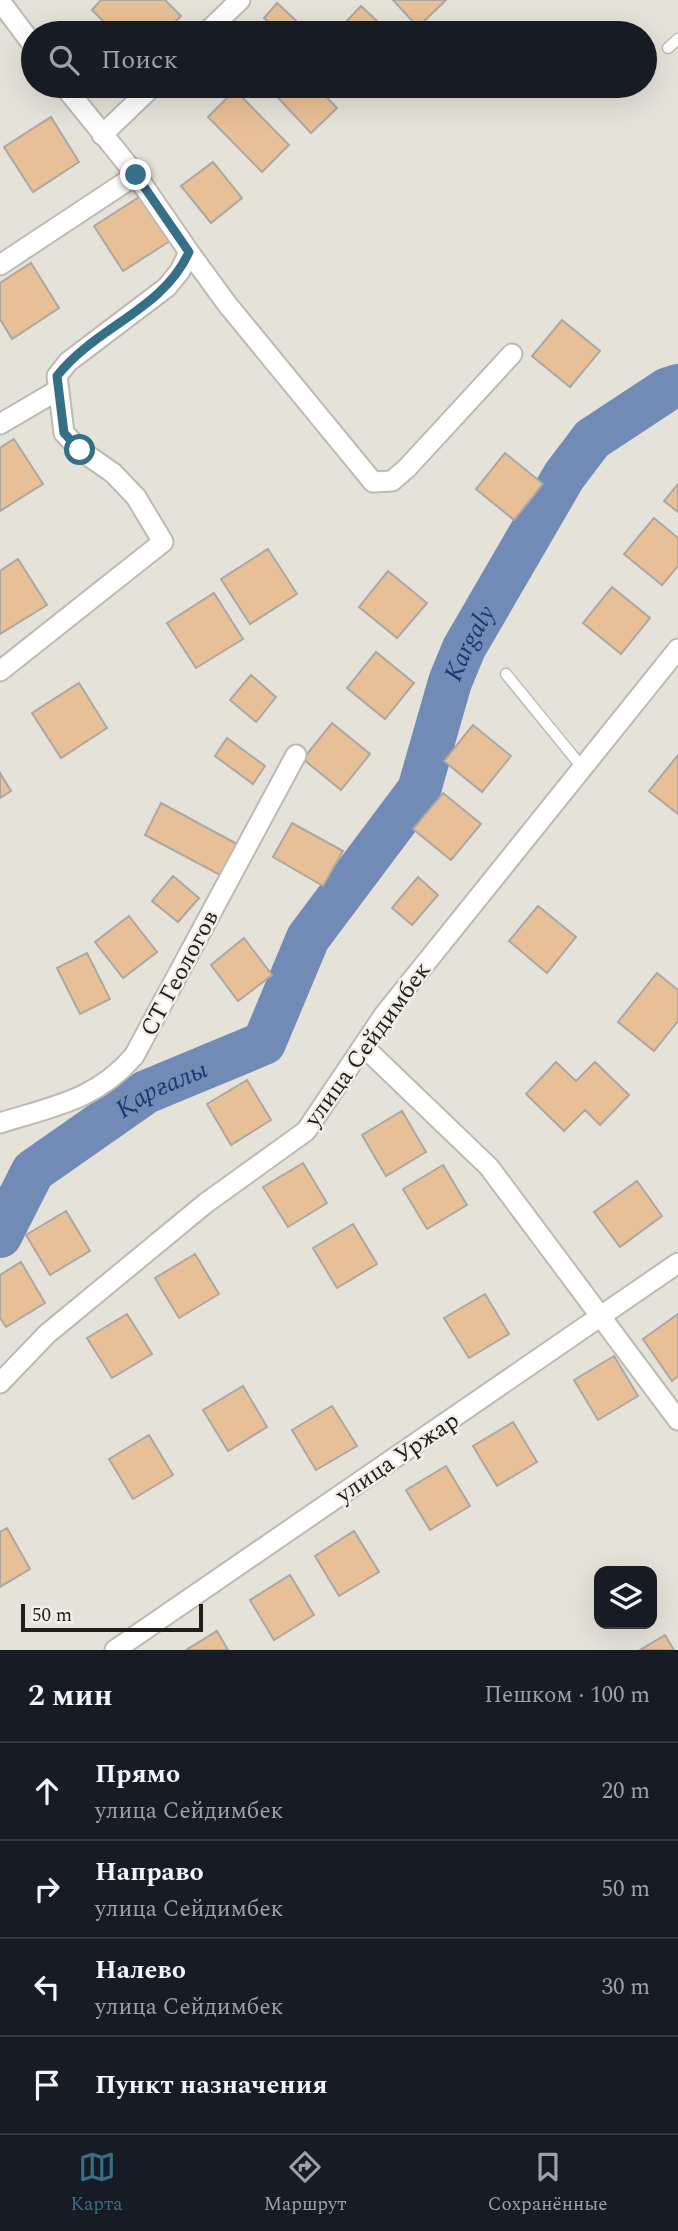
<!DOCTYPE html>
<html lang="ru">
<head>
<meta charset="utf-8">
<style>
  :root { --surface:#171b24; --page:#242831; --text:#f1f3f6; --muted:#9ea1a6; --line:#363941; --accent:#366f88 }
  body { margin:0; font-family:Spectral,serif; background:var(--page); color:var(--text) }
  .controls { position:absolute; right:21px; bottom:21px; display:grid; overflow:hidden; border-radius:14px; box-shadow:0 7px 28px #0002 }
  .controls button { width:63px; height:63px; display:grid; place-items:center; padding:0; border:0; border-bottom:2px solid var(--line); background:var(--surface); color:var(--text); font:35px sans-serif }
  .scale { position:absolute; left:21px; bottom:18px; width:182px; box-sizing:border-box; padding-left:7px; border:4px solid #1f1e1b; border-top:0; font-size:19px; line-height:24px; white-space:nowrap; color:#1f1e1b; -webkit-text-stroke:5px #f3efe8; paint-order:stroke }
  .stop { position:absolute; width:21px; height:21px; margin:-16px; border:5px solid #366f88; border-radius:50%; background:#fff }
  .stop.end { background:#366f88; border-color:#fff; box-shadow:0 2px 7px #0008 }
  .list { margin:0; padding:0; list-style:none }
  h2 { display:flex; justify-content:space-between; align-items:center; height:91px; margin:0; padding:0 28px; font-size:30px }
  h2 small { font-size:23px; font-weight:400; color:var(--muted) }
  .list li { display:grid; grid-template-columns:46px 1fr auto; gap:21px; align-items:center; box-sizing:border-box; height:98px; padding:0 28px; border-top:2px solid var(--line) }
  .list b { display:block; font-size:26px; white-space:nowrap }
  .list p { margin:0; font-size:23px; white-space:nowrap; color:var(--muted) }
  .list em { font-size:23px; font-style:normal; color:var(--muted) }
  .icon { flex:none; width:38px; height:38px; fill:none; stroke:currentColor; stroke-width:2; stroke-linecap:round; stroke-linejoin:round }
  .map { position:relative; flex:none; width:678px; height:1650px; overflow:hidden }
  .search { position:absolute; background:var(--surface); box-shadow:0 7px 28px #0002; left:21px; right:21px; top:21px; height:77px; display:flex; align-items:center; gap:18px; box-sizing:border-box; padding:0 24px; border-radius:38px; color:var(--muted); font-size:26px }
  .sheet { height:483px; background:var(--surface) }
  nav { display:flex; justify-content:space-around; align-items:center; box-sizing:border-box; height:98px; border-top:2px solid var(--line); background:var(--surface); font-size:19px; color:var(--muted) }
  nav a { display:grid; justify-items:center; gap:4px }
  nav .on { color:var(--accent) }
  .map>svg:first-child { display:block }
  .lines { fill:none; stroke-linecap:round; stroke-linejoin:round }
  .river { stroke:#728ab6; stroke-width:44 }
  .building { fill:#e8c097; stroke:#ada7a1; stroke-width:2 }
  .lane-casing { stroke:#bdbab3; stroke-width:13 }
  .street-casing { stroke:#bdbab3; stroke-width:23 }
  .lane { stroke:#fff; stroke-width:10 }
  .street { stroke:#fff; stroke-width:19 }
  .route { stroke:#366f88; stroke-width:9 }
  .labels { text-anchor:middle; stroke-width:5; stroke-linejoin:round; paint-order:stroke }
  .street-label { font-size:24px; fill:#1f1e1b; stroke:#f3efe8 }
  .water-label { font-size:26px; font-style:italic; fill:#1c386f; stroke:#f3efe8 }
</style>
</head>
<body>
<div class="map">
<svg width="678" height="1650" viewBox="0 0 678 1650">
  <rect width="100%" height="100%" fill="#e5e2da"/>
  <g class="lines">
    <path class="river" id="s1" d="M0,1236l33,-65 113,-79 118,-49 44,-105 111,-148 31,-108 14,-34 100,-172 28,-37 76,-50 10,-3"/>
  </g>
  <path class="building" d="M101,0h64l16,16 -17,17h-49l-23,-23z
    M393,0h53l-28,27z
    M277,3l30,28 -2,2h-25l-16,-15z
    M361,6l29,27h-36l-10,-9z
    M271,86h45l21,22 -26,25 -42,-45z
    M235,90l54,55 -27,27 -54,-55z
    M51,117l28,45 -46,30 -29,-45z
    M213,162l29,36 -31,25 -30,-37z
    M141,196l29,45 -47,30 -29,-45z
    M31,263l28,45 -47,31 -12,-20v-36z
    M562,320l38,31 -30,36 -38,-31z
    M14,439l29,45 -43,27v-63z
    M505,453l38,31 -29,36 -38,-31z
    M678,484v28l-14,-11z
    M654,518l24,20v28l-16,19 -38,-31z
    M268,549l29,45 -47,30 -29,-45z
    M18,559l29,46 -47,29v-63z
    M388,571l39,32 -30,35 -38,-31z
    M612,587l38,31 -29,36 -38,-31z
    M214,593l29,46 -47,29 -29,-45z
    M376,652l38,31 -29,36 -38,-31z
    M251,675l25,22 -20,25 -26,-22z
    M79,683l28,45 -46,30 -29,-45z
    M332,723l38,31 -29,36 -38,-31z
    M473,725l38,31 -29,36 -38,-31z
    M227,738l38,28 -12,18 -38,-28z
    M678,755v59l-29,-23z
    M0,773l11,18 -11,7z
    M443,793l38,31 -30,36 -38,-31z
    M161,803l76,41 -17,31 -75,-40z
    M292,823l51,28 -20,35 -50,-29z
    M173,876l26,22 -21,24 -26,-21z
    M418,877l20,18 -26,30 -20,-17z
    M538,906l38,31 -29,36 -38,-32z
    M129,916l28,36 -34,26 -28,-36z
    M244,938l28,37 -34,26 -27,-36z
    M87,953l23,46 -30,15 -23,-46z
    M657,973l21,17v31l-24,30 -36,-29z
    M556,1062l20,19 19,-19 34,33 -29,30 -15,-15 -21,21 -38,-37z
    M247,1080l24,40 -40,25 -24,-41z
    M402,1111l24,41 -40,24 -24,-41z
    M303,1163l24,40 -39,24 -25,-40z
    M443,1165l24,40 -40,24 -24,-40z
    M637,1181l25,35 -42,31 -26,-35z
    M66,1211l24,40 -40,24 -24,-40z
    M353,1224l24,40 -40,24 -24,-40z
    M195,1254l24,40 -40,24 -24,-40z
    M21,1262l24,41 -39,24 -6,-9v-43z
    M485,1294l24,40 -40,24 -25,-40z
    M127,1314l25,40 -40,24 -25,-40z
    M678,1314v62l-6,5 -29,-42z
    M614,1356l24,40 -40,24 -24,-40z
    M243,1386l24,41 -39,24 -25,-41z
    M332,1406l25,40 -41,24 -24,-40z
    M513,1422l24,40 -40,24 -24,-40z
    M149,1435l24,40 -40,24 -24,-40z
    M446,1466l24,40 -40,24 -24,-40z
    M7,1528l23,41 -30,18v-55z
    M354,1531l25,41 -40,24 -24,-40z
    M290,1575l24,40 -40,25 -24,-40z
    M217,1631l11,19h-42z
    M665,1635l9,15h-34z"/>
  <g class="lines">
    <defs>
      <path id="lane" d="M668,48l10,-9
        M506,674l75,92"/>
      <path id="street" d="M0,1l33,44
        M206,33l34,-33
        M64,86l72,89
        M102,135l51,-49
        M189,252l38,52 146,178 19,-1 15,-13 105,-114
        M0,265l136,-90 53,77 -9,19 -13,16 -99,75 -11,14 7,57 16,17 33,23 23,24 27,45 -163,129
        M0,424l58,-34
        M363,1046l126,121 189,253
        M0,1123c54,-17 96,-23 134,-67l162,-301
        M0,1383l47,-49 159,-131 100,-72 78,-116 294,-366
        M115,1650l563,-387"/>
    </defs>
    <use href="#lane" class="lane-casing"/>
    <use href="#street" class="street-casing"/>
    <use href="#lane" class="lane"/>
    <use href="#street" class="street"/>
  </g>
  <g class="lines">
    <path class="route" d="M80,450l-16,-17 -7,-57c38,-49 106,-66 132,-124l-53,-77"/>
  </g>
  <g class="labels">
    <g class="street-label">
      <text transform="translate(179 973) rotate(-62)" y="8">СТ Геологов</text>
      <text transform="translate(367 1044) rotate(-54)" y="8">улица Сейдимбек</text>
      <text transform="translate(397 1457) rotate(-34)" y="8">улица Уржар</text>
    </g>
    <g class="water-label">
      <text dy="9" stroke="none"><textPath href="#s1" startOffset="793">Kargaly</textPath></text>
      <text dy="9" stroke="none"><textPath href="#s1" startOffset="226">Қарғалы</textPath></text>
    </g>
  </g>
</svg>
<div class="controls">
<button><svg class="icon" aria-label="layers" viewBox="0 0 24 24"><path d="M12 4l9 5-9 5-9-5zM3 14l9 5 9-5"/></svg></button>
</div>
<div class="scale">50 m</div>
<div class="stop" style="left:80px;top:450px"></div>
<div class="stop end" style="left:136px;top:175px"></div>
<div class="search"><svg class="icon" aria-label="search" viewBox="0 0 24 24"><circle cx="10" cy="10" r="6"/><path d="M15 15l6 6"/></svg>Поиск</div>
</div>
<section class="sheet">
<h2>2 мин<small>Пешком · 100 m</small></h2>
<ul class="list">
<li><svg class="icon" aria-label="ahead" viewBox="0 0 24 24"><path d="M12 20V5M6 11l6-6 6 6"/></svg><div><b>Прямо</b><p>улица Сейдимбек</p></div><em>20 m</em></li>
<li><svg class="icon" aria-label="right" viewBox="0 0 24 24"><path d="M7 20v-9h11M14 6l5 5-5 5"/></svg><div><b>Направо</b><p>улица Сейдимбек</p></div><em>50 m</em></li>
<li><svg class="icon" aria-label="left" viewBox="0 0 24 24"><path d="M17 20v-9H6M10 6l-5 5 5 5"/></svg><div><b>Налево</b><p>улица Сейдимбек</p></div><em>30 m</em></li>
<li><svg class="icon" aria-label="arrive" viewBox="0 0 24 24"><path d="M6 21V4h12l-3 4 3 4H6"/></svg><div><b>Пункт назначения</b></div></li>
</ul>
</section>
<nav>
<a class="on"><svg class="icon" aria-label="map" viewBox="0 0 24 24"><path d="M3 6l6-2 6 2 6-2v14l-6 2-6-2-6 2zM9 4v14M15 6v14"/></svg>Карта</a>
<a><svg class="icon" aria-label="directions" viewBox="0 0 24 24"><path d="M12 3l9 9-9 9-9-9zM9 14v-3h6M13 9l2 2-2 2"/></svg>Маршрут</a>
<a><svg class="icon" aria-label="saved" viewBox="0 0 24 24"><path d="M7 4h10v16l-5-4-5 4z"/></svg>Сохранённые</a>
</nav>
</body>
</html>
